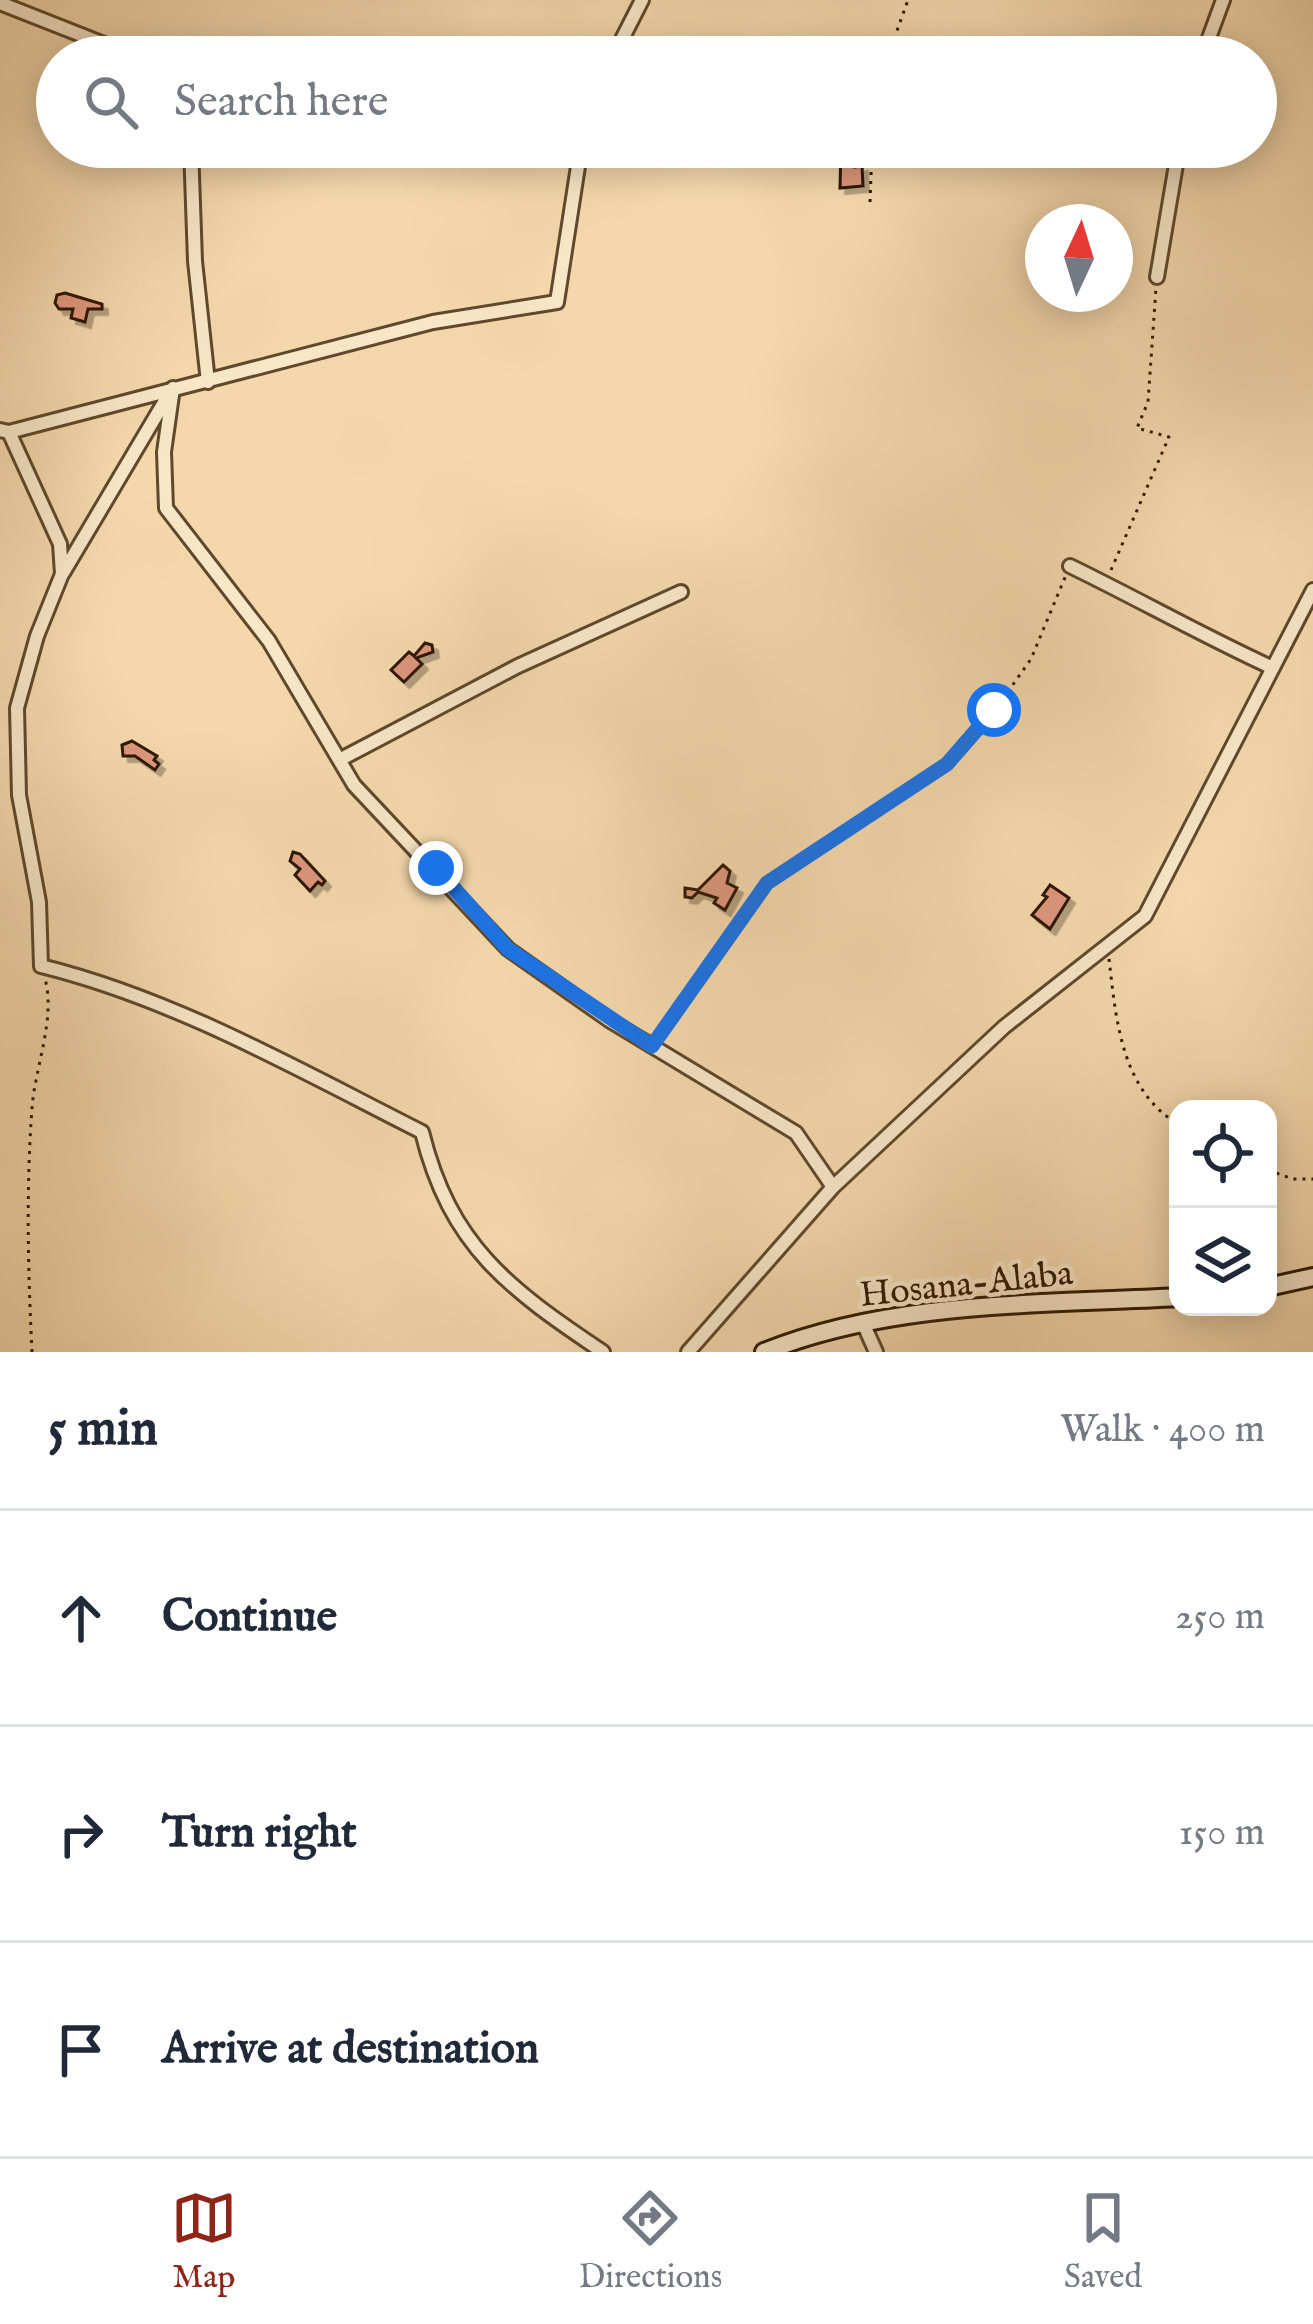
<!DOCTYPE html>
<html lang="en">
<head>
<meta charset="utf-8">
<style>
  :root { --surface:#fff; --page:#f2f2f3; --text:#1f2937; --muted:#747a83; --line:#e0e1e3; --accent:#8f2418 }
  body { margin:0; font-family:"IM FELL English",serif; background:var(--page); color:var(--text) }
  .controls { position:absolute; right:36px; bottom:36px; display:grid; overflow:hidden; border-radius:24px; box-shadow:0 6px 30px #0003 }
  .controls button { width:108px; height:108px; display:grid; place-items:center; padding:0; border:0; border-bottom:3px solid var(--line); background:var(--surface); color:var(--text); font:60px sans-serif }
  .compass { position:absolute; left:1025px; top:204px; width:108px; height:108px; border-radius:50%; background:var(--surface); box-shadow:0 6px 30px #0003; rotate:4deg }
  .stop { position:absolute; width:36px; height:36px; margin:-27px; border:9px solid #1a73e8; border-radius:50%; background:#fff }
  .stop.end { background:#1a73e8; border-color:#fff; box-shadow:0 3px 12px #0008 }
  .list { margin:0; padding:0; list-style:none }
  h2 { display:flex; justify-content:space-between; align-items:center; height:156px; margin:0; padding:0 48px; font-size:51px }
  h2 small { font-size:39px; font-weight:400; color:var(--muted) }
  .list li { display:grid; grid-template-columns:78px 1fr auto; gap:36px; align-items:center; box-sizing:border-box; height:216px; padding:0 48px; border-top:3px solid var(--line) }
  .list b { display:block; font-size:45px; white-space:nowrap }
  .list em { font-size:39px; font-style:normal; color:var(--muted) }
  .icon { flex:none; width:66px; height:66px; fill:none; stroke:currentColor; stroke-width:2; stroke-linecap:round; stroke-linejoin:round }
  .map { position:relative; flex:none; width:1313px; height:1352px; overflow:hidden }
  .search { position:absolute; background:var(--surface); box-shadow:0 6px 30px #0003; left:36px; right:36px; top:36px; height:132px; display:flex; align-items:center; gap:30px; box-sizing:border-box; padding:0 42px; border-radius:66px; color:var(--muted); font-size:45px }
  .sheet { height:804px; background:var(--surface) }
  nav { display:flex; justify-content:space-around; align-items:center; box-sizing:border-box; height:168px; border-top:3px solid var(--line); background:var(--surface); font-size:33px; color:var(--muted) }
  nav a { display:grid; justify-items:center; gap:6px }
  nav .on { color:var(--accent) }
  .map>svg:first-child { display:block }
  .building { fill:#dd977d; stroke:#2d1800; stroke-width:3; filter:url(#shadow) }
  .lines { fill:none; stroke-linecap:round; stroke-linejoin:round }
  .street-casing { stroke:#5f482b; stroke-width:18 }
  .secondary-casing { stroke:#2d1800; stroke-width:22 }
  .path { stroke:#2d1800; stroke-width:3; stroke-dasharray:3 6; stroke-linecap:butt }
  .street { stroke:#f8e6c9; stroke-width:12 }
  .secondary { stroke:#f8e6c9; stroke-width:16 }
  .route { stroke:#1a73e8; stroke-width:15 }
  .labels { text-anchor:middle; stroke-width:9; stroke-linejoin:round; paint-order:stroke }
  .street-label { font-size:36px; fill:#2d1800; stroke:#f8e6c9 }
</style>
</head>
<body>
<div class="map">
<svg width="1313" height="1352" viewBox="0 0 1313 1352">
  <defs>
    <filter id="shadow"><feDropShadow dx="5.5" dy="5.5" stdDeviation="0" flood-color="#0004"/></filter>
  </defs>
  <rect width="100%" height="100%" fill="#f4d8ac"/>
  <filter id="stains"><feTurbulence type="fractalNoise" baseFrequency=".00167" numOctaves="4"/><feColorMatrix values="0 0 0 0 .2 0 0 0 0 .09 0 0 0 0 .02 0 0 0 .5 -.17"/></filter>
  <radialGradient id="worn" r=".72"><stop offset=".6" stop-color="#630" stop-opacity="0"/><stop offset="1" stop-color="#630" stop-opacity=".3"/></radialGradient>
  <path class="building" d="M854,147l1,20 7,-1 1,20 -23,2 1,-40z
    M65,293l37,11v5h-14l-3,13 -14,-4 2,-9h-14l-4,-6 2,-8z
    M425,643l7,2 1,7 -17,6 6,6 -18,18 -13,-12 18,-18 5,4z
    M132,741l25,15 -3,4 5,4 -4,6 -20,-14h-12l-1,-11z
    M293,852l7,2 25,27 -3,4 -4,-3 -8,9 -15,-16 5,-6 -10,-8z
    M723,865l7,6 -3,12 10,5 -12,22 -11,-7 3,-5 -19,-6 -6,6 -7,-1v-9l13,2z
    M1050,885l19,13 -19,31 -18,-14 15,-18 -4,-2z"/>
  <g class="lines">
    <defs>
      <path id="street" d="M0,3l137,54
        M613,57l29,-57
        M1202,57l21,-57
        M191,147l4,114 13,121
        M1157,277l22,-130
        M173,388l-9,64 2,56 103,133 85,144 154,164 101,71 187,113 37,54
        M0,430l9,2 424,-110 124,-20 24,-155
        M9,432l51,112 2,30 -25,62 -20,72 2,87 20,107 2,64c134,33 258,104 381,166 28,114 87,157 181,220
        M1070,566c68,33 133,70 203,102
        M63,573l106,-179
        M341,759l177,-93 163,-74
        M863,1323l13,29
        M688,1352l145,-165 171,-160 141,-111 168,-326"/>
      <path id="secondary" d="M1268,1287l45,-10
        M764,1352c130,-52 277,-47 414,-55"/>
    </defs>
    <use href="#street" class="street-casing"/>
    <use href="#secondary" class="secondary-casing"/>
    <path class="path" d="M893,57l1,-18 14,-39
      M870,202l2,-55
      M1111,570l58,-133 -32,-9 11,-26 8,-114
      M1109,959c7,60 12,131 69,165
      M660,1034l107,-151 180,-119 48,-54 36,-51 35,-84
      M1268,1170l25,9h20
      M32,1352c-4,-81 -6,-163 0,-244 3,-41 24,-90 13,-129"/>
    <use href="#street" class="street"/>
    <use href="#secondary" class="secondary"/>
  </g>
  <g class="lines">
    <path class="route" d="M436,868l72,81 144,97 115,-163 180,-119 47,-54"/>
  </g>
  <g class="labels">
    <g class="street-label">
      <text transform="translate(966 1282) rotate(-6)" y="13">Hosana-Alaba</text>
    </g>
  </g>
  <rect width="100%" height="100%" filter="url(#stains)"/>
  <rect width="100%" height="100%" fill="url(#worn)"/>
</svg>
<div class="controls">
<button><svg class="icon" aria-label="locate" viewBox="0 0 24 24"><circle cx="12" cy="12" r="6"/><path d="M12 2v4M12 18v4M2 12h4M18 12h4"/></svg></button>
<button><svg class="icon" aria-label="layers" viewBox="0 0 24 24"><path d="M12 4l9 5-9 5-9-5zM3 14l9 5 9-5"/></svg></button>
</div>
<svg class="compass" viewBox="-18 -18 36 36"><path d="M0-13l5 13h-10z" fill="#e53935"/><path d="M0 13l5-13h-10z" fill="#747a83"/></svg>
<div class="stop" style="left:994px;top:710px"></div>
<div class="stop end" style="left:436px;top:868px"></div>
<div class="search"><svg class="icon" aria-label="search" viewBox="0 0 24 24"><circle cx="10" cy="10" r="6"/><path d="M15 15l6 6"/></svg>Search here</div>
</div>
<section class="sheet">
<h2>5 min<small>Walk · 400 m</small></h2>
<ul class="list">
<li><svg class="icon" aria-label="ahead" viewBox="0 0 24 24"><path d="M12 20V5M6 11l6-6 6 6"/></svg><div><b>Continue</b></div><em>250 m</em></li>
<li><svg class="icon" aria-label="right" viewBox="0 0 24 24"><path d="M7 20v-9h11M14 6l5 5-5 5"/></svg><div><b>Turn right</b></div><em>150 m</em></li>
<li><svg class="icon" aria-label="arrive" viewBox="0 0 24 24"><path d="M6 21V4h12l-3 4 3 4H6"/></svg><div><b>Arrive at destination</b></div></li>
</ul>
</section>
<nav>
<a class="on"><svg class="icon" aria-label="map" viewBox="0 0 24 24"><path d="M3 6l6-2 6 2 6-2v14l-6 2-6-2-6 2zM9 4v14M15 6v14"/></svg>Map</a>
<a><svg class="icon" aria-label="directions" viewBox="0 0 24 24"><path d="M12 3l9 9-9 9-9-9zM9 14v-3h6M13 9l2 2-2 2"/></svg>Directions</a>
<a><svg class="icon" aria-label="saved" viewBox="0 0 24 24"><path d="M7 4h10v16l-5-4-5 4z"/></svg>Saved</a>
</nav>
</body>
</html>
